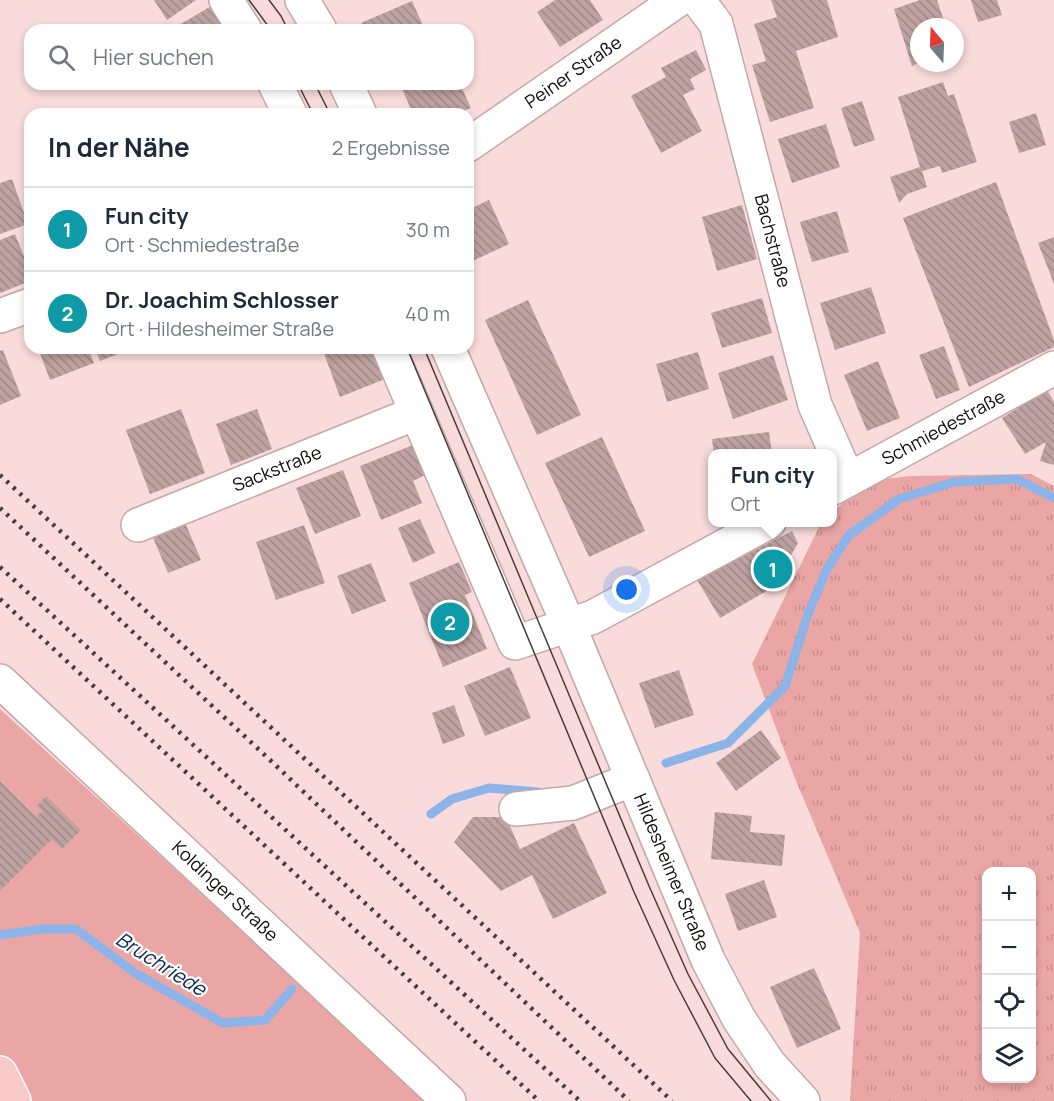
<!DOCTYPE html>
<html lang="de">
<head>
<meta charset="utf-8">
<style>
  :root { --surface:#fff; --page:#f6f6f7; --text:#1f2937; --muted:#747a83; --line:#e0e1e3; --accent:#0f766e }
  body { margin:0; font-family:Manrope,sans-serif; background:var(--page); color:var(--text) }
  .controls { position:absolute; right:18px; bottom:18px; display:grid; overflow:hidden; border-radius:12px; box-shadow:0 3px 9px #0003 }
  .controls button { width:54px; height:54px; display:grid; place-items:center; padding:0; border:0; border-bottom:2px solid var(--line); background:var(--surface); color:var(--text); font:30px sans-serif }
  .compass { position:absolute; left:910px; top:18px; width:54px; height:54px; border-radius:50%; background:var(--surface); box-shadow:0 3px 9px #0003; rotate:341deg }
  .you { position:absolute; left:627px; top:590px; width:21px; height:21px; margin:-15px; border:4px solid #fff; border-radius:50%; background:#1a73e8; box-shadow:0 0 0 9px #1a73e833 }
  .badge { display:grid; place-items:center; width:39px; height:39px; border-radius:50%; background:var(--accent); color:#fff; font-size:20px; font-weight:700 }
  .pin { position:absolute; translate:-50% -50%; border:3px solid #fff; box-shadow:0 2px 6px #0006 }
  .popup { position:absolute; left:708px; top:449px; width:129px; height:78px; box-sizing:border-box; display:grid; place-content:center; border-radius:12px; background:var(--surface); filter:drop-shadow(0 2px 4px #0005); font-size:20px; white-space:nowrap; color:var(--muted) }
  .popup b { font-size:22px; color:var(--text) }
  .popup::after { content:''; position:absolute; left:50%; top:100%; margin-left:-12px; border:12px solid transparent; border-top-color:var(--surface) }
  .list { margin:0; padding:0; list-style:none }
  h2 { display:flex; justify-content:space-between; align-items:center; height:78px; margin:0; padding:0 24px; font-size:26px }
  h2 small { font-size:20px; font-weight:400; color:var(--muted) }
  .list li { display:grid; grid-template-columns:39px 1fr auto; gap:18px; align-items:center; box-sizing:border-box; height:84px; padding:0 24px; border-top:2px solid var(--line) }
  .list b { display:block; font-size:22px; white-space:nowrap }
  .list p { margin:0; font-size:20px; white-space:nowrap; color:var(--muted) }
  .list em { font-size:20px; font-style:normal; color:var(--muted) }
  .icon { flex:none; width:33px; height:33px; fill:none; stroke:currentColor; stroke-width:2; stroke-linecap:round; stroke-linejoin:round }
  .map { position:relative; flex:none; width:1054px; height:1101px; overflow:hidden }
  .search { position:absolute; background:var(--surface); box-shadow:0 3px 9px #0003; left:24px; top:24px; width:450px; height:66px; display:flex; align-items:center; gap:15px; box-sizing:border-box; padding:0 21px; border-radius:18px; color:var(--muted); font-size:22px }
  .panel { position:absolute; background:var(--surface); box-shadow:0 3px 9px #0003; left:24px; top:108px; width:450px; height:246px; border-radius:18px }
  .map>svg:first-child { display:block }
  .grass { fill:#eaa6a5 }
  .park { fill:url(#park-tufts); fill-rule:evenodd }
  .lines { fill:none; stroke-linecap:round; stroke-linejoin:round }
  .stream { stroke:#8cb4e8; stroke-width:9 }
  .building { fill:url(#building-back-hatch) }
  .minor-casing { stroke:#c4a8a8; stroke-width:36 }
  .major-casing { stroke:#fff; stroke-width:36 }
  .minor { stroke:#fff; stroke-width:33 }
  .major { stroke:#f8caca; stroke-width:33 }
  .tram { stroke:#4a3c3c; stroke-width:1.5 }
  .rail { stroke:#4a3c3c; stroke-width:4.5; stroke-dasharray:3 6; stroke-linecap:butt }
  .labels { text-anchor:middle; stroke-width:4.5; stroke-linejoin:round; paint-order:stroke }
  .street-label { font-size:18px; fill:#120909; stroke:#fff }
  .water-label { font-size:20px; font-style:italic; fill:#012957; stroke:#fff }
</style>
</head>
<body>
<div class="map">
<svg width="1054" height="1101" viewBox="0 0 1054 1101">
  <defs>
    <pattern id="park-tufts" width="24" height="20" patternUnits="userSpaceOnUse" patternTransform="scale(1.5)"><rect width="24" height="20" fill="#eaa6a5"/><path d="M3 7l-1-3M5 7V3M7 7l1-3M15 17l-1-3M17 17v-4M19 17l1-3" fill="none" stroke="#c88e8d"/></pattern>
    <pattern id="building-back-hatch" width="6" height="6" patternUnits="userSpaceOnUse" patternTransform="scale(1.5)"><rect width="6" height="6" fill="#bea2a1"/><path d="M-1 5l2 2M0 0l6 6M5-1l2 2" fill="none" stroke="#a28a89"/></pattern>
  </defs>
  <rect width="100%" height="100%" fill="#f8dbda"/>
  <path class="grass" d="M0,709l428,392h-428z"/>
  <path class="park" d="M1031,474l23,12v615h-204l10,-168 -66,-157 -42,-112 69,-141 12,-1v-10l34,-31 43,-5zM986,872h46v206h-46z"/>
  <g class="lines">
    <path class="stream" d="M666,763l62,-20 57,-57 23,-72 19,-45 22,-34 50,-36 55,-17 63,-3 37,19
      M431,814l21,-15 37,-11 49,4
      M0,935l42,-6h34l59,44 88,50 42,-3 27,-31"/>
  </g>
  <path class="building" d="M154,0h42l-29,20z
    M555,0h35l13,20 -43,27 -23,-35z
    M771,0h56l11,37 -42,14 18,57 -44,14 -18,-57 14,-4 -12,-37 23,-7z
    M920,0h17l9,27h-27v36l-7,3 -18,-57z
    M971,0h26l5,15 -24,7z
    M412,1l13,29h-61l-3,-7z
    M213,5l15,25h-46l-3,-5z
    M696,50l10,20 -16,9 5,10 -12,6 19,36 -41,22 -30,-57 35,-19 -5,-9z
    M943,82l5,14 6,-2 23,68 -35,11 -2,-7 -18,5 5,16 -20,7 -8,9 -9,-26 30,-10 -22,-70z
    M400,84h60l11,24 -15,6h-43z
    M862,101l13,39 -21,7 -13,-39z
    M269,107l3,7h-19z
    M1036,113l10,32 -27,8 -10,-31z
    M826,124l14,43 -48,16 -14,-44z
    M12,179l16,45 -28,10v-51z
    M996,182l58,158v7l-85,40 -66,-169z
    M489,200l20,44 -41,19v-53z
    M742,205l15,54 -40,12 -15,-54z
    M837,211l12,41 -37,10 -12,-40z
    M15,234l15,37v10l-30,12v-53z
    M1054,237v47l-16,-41z
    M871,287l15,46 -51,17 -15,-47z
    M762,298l10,35 -50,15 -11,-35z
    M528,300l53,115 -44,20 -52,-115z
    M944,346l16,44 -24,9 -17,-44z
    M38,348h50l6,15 -44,17z
    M95,348h38l-33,13z
    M322,348h51l12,31 -45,18z
    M3,350l18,46 -21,9v-54z
    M698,352l11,37 -42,13 -11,-38z
    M773,355l15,45 -55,19 -15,-46z
    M878,361l22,57 -33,13 -23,-56z
    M1047,390l7,12v63l-14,-4 6,-19 -21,12 -23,-36z
    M181,409l24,64 -55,21 -24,-64z
    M257,409l15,40 -41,16 -15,-41z
    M769,432l3,22h-58l-2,-15z
    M602,437l43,94 -56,26 -44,-94z
    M413,445l12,30 -12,6 9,22 -41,17 -21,-54z
    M343,470l18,46 -46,18 -19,-46z
    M420,519l15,34 -22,10 -15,-35z
    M184,520l17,40 -33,13 -17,-40z
    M304,525l21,58 -49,17 -20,-58z
    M792,531l6,12 -26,45 -52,30 -23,-38z
    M459,562l13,30 -7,3 22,54 -44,18 -34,-84z
    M371,563l15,38 -34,13 -15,-38z
    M510,667l21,51 -46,18 -21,-50z
    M679,670l15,45 -39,13 -16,-45z
    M454,705l11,31 -22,8 -11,-31z
    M761,730l20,28 -45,33 -20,-28z
    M0,781l36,36 6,-6 -5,-5 9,-10 35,34 -19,19 -10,-10 -52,52z
    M715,812l37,4 -2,16 35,3 -3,31 -71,-7z
    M473,817h33l14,32 54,-26 33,70 -54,26 -21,-44 -31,16 -47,-49z
    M764,880l13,37 -39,14 -13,-37z
    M814,968l27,61 -44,19 -27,-61z"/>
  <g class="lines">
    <defs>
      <g id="minor">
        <path d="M226,0l19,30"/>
        <path d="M302,0l18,30"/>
        <path id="s1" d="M698,0l18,24 99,381 33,75"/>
        <path d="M275,84l15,30"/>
        <path d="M346,84l14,30"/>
        <path id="s2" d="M468,145l210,-145"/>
        <path d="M0,316l30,-11"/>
        <path d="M389,348l126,295 78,-26 176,-95"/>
        <path id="s3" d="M448,348l121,278 139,334 31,59 31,46 33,36"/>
        <path id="s4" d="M833,488l221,-120"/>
        <path id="s5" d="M138,525l278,-112"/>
        <path id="s6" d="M0,681l449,420"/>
        <path d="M516,809l57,-6 60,-24"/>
      </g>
      <path id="major" d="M0,1073l14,28"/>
    </defs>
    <use href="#minor" class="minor-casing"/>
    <use href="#major" class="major-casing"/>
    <use href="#minor" class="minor"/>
    <use href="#major" class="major"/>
    <path class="tram" d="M249,0l22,30
      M269,0l12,16 7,14
      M298,84l15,30
      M315,84l15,30
      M407,348l227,544 40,88 41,78 36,43
      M424,348l225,538 39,88 40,75 43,52"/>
    <path class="rail" d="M0,475l672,626
      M0,508l269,251 360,342
      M0,567l580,534
      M0,599l539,502"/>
  </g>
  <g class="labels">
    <g class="street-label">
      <text dy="6" stroke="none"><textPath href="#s2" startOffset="128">Peiner Straße</textPath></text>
      <text dy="6" stroke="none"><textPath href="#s1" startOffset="254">Bachstraße</textPath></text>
      <text dy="6" stroke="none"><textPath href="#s4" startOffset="126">Schmiedestraße</textPath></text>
      <text dy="6" stroke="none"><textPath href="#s5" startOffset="150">Sackstraße</textPath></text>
      <text dy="6" stroke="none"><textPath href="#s3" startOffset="570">Hildesheimer Straße</textPath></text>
      <text dy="6" stroke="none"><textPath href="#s6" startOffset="308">Koldinger Straße</textPath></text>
    </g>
    <g class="water-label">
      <text transform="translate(161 964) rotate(32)" y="7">Bruchriede</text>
    </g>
  </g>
</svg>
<div class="controls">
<button>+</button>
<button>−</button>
<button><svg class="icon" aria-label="locate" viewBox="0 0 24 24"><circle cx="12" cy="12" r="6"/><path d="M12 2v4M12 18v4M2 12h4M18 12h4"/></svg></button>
<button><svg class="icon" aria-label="layers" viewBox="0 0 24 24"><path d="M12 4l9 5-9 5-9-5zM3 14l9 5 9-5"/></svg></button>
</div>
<svg class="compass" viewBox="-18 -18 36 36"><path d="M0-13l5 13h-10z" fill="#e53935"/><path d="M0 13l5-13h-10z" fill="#747a83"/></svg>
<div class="you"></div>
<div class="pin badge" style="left:773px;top:569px;background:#0f9aa8">1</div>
<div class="popup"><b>Fun city</b>Ort</div>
<div class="pin badge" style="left:450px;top:622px;background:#0f9aa8">2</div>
<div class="search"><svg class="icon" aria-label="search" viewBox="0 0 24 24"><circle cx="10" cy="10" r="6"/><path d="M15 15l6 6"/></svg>Hier suchen</div>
<section class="panel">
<h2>In der Nähe<small>2 Ergebnisse</small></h2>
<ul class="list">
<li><span class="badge" style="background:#0f9aa8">1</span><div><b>Fun city</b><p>Ort · Schmiedestraße</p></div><em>30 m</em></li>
<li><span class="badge" style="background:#0f9aa8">2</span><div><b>Dr. Joachim Schlosser</b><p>Ort · Hildesheimer Straße</p></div><em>40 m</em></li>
</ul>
</section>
</div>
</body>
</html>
